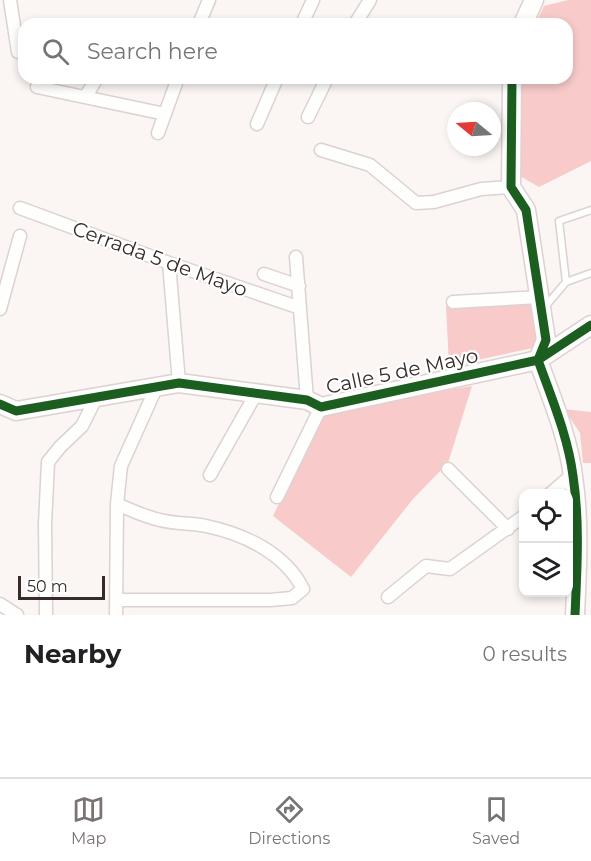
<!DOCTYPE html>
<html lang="en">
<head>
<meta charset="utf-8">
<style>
  :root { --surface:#fff; --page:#f6f6f6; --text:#202124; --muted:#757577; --line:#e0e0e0; --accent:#7b7271 }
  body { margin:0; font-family:Montserrat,sans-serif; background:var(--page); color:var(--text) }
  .controls { position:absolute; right:18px; bottom:18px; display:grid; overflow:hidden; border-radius:12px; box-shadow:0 3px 9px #0003 }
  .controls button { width:54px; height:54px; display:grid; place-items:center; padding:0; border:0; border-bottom:2px solid var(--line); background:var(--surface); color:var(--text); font:30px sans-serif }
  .compass { position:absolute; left:447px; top:102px; width:54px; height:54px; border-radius:50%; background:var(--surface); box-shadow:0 3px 9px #0003; rotate:288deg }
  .scale { position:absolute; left:18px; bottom:15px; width:87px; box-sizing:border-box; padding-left:6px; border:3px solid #362b2a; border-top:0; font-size:16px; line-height:21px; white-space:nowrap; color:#362b2a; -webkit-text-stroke:4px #fff; paint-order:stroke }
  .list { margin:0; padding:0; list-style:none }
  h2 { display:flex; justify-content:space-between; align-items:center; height:78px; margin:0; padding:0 24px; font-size:26px }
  h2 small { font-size:20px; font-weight:400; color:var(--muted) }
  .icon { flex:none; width:33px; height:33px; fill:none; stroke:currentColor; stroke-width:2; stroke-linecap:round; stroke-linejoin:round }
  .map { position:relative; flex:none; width:591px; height:615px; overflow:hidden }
  .search { position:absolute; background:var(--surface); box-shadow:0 3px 9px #0003; left:18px; right:18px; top:18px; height:66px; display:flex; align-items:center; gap:15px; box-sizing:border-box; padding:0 21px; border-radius:18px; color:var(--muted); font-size:22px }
  .sheet { height:162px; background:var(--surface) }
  nav { display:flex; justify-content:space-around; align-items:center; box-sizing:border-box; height:84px; border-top:2px solid var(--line); background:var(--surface); font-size:16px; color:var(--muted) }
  nav a { display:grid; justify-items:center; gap:3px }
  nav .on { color:var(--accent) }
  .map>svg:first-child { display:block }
  .green { fill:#f8cbca }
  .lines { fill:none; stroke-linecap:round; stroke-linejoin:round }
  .lane-casing { stroke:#dbd2d1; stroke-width:9 }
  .street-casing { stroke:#dbd2d1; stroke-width:15 }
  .secondary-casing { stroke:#dbd2d1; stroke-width:21 }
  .lane { stroke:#fefefd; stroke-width:6 }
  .street { stroke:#fefefd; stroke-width:12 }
  .secondary { stroke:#fefefd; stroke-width:18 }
  .cycleway-casing { stroke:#fff; stroke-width:13 }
  .cycleway { stroke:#1b5e20; stroke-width:9 }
  .labels { text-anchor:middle; stroke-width:4.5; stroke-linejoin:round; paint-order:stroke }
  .street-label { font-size:20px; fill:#362b2a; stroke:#fff }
</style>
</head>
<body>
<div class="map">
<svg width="591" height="615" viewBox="0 0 591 615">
  <rect width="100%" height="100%" fill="#fbf5f4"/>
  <path class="green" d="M568,0h23v161l-52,26 -21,-12v-97h49v-54h-32l9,-18z
    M530,298l6,5 3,39 -6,6 -84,18 -3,-60z
    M472,386l-24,77 -35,36 -62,78 -78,-61 50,-105z
    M564,409l27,3v51h-8l-3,-30z"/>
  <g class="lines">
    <defs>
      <path id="lane" d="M566,282l-7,-61 32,-11
        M544,308l22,-26 25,-9"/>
      <path id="street" d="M10,0l8,52
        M199,24l10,-24
        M302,24l11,-24
        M355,24l15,-24
        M37,87l128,27
        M86,96l11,-18
        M308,117l19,-39
        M257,124l20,-46
        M158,133l20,-55
        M321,150l49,15 46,38 18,-1 47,-13 30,-2
        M20,208l149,55 131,45
        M296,257l11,143
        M169,263l10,120
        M264,274l35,12
        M453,302l87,-5
        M0,309l20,-73
        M448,469l60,60
        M210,475l47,-83
        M550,494l23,-20
        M277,497l44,-90
        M388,597l38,-31 24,3 74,-53
        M116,600h154l22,-2 11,-9c-18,-36 -59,-55 -97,-63 -15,-3 -31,-2 -46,-6 -15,-3 -29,-10 -43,-16
        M0,604l17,11
        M46,615l-1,-91 3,-62 12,-15 22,-21 15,-30
        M116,615l1,-111 4,-38 35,-78"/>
      <path id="secondary" d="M523,24l11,-24
        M512,78l-1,109 15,23 20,130 -8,20c13,37 30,76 35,116 7,46 4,93 2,139
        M0,404l16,7 163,-28 128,17 14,7 217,-47 53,-35"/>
    </defs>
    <use href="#lane" class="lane-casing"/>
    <use href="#street" class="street-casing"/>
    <use href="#secondary" class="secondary-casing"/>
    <use href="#lane" class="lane"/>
    <use href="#street" class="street"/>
    <use href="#secondary" class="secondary"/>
    <defs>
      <path id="cycleway" d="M512,78l-1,109 15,23 20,130 -8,20c13,37 30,76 35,116 7,46 4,93 2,139
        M0,404l16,7 163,-28 128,17 14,7 217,-47 53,-35"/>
    </defs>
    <use href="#cycleway" class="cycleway-casing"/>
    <use href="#cycleway" class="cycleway"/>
  </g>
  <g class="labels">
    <g class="street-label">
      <text transform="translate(160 259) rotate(20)" y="7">Cerrada 5 de Mayo</text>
      <text transform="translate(402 371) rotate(-12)" y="7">Calle 5 de Mayo</text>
    </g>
  </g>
</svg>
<div class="controls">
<button><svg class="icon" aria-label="locate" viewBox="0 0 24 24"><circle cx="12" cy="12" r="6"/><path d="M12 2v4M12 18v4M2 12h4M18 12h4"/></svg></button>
<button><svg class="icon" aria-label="layers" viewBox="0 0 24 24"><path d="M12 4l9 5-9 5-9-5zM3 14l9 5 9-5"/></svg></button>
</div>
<svg class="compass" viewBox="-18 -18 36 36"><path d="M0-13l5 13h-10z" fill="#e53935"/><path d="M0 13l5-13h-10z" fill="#757577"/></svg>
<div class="scale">50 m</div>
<div class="search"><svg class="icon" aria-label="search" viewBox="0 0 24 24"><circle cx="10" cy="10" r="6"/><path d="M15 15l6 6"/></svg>Search here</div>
</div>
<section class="sheet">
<h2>Nearby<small>0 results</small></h2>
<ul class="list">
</ul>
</section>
<nav>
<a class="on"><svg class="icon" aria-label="map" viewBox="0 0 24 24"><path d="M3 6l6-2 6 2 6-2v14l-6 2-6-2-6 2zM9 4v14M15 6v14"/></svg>Map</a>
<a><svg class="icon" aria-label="directions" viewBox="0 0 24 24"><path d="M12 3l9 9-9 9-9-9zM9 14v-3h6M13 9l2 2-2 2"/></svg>Directions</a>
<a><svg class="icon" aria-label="saved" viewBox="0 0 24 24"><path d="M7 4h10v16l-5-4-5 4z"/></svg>Saved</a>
</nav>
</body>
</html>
